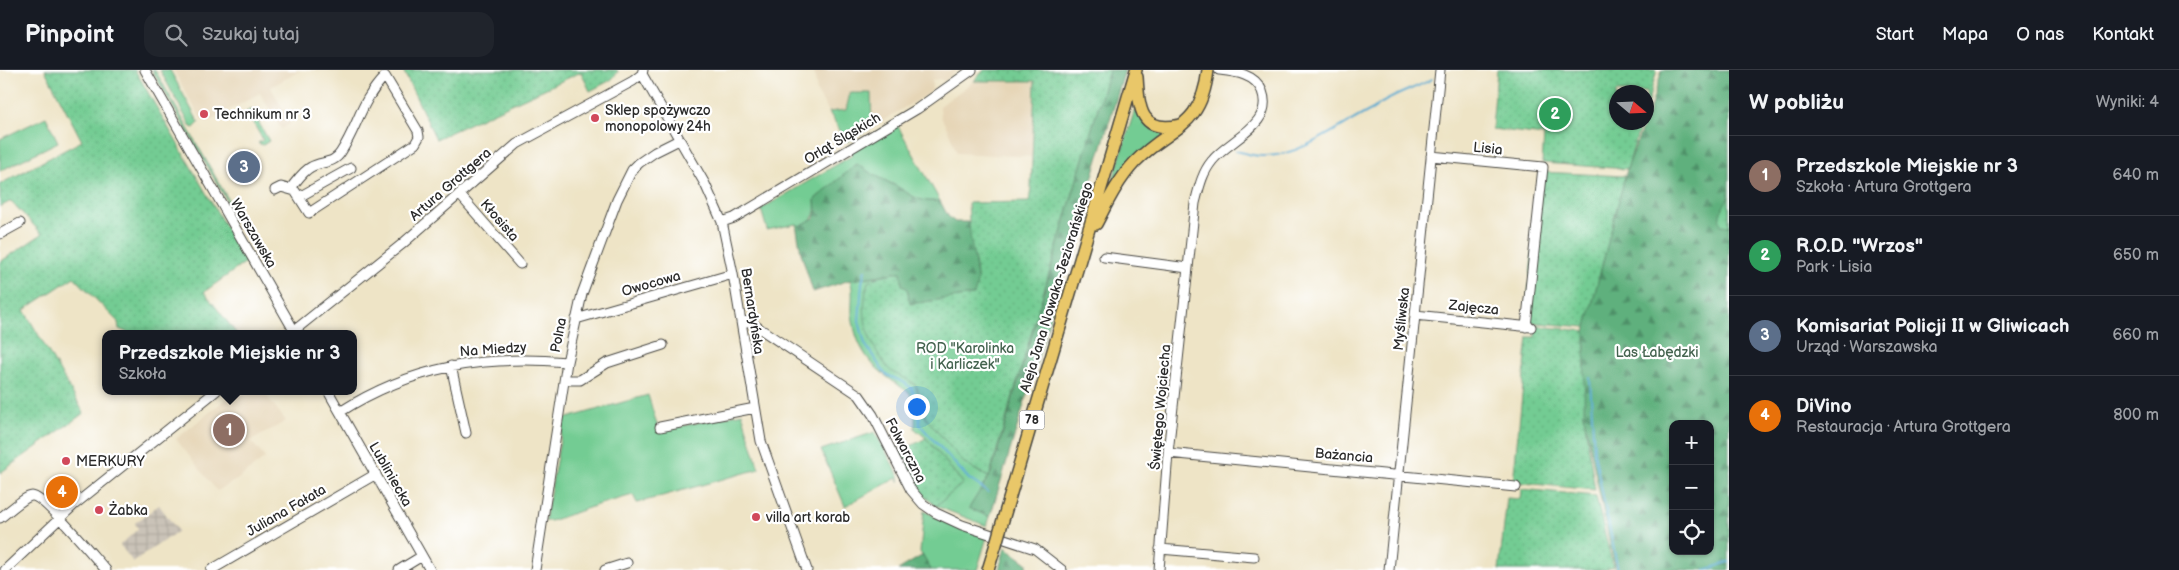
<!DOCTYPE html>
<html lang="pl">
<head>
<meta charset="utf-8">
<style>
  :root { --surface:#171b24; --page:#20242c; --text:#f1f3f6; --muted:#9ea1a6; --line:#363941; --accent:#d1495b }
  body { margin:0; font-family:"Balsamiq Sans",sans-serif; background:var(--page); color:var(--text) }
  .controls { position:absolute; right:15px; bottom:15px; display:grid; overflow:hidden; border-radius:10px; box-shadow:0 1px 4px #0004 }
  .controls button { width:45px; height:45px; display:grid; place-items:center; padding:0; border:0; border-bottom:1px solid var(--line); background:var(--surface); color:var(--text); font:25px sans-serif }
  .compass { position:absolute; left:1609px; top:15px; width:45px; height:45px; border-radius:50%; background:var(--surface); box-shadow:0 1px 4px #0004; rotate:109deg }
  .you { position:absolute; left:916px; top:336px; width:18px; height:18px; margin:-12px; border:4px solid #fff; border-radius:50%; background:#1a73e8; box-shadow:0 0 0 8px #1a73e833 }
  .badge { display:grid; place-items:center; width:32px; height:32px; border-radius:50%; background:var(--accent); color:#fff; font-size:16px; font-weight:700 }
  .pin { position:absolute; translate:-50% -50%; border:2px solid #fff; box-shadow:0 1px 5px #0006 }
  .popup { position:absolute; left:102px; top:260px; width:255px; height:65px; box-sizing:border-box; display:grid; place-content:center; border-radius:10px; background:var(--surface); filter:drop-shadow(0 1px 4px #0005); font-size:16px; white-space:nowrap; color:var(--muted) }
  .popup b { font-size:19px; color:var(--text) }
  .popup::after { content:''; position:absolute; left:50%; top:100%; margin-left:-10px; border:10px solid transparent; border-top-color:var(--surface) }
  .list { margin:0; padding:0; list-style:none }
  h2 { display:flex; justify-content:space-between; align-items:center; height:65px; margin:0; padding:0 20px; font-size:21px }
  h2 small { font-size:16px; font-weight:400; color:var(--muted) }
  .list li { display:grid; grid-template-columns:32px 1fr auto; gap:15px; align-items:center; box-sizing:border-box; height:80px; padding:0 20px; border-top:1px solid var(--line) }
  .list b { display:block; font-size:19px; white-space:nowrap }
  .list p { margin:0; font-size:16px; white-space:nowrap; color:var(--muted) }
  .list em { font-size:16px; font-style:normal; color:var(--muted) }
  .icon { flex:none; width:28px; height:28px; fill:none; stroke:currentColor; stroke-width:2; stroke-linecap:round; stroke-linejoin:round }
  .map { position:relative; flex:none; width:1729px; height:500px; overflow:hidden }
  header { display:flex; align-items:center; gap:30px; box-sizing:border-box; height:70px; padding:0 25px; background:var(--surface); border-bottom:1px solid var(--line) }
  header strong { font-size:24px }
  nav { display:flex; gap:28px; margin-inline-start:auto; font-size:18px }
  .search { width:350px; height:45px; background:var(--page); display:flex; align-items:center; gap:12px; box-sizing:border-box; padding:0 18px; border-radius:15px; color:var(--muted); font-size:19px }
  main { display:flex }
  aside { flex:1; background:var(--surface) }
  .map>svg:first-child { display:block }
  .built { fill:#e6d6b7 }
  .industrial { fill:url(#industrial-grid) }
  .green { fill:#73cc93; stroke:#4f7c5f }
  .forest { fill:url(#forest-firs); stroke:#446e54; fill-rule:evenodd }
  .wetland { fill:url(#wetland-marsh); stroke:#4f7c5f }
  .garden { fill:url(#garden-dots); stroke:#4f7c5f }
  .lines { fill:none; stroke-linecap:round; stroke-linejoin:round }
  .stream { stroke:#54a9d0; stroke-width:2 }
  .minor-casing { stroke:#484742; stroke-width:11 }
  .major-casing { stroke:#484742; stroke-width:14 }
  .minor { stroke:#fff; stroke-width:9 }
  .major { stroke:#e9c769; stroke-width:11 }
  .major-bridge-casing { stroke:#484742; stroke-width:14; stroke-linecap:butt }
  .major-bridge { stroke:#e9c769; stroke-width:11 }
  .poi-dot { fill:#d1495b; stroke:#fff; stroke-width:2 }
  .labels { text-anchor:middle; stroke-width:4.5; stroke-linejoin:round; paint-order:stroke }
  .shield { fill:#fff; stroke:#6b6b6b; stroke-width:1 }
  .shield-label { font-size:12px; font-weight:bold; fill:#2b2b2b }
  .poi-label { font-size:14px; fill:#2b2b2b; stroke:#fff; text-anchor:start }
  .street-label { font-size:14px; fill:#2b2b2b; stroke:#fff }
  .park-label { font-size:14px; fill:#44634f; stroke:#fff }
</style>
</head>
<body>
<header>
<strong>Pinpoint</strong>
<div class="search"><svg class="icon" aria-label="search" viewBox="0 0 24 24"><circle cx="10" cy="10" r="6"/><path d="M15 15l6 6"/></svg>Szukaj tutaj</div>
<nav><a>Start</a><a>Mapa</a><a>O nas</a><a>Kontakt</a></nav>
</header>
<main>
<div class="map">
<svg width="1729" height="500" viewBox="0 0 1729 500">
  <defs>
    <pattern id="industrial-grid" width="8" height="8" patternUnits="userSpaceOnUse" patternTransform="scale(1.25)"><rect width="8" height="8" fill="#cac3b8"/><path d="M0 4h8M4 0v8" fill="none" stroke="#aea89e"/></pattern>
    <pattern id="forest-firs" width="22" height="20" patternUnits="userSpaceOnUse" patternTransform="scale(1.25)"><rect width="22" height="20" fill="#5eb07d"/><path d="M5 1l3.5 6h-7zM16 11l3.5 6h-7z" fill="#4e8f67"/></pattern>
    <pattern id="wetland-marsh" width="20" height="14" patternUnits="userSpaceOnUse" patternTransform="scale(1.25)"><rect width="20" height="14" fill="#73cc93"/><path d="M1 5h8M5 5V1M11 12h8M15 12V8" fill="none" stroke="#64af7f"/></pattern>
    <pattern id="garden-dots" width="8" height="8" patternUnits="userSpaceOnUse" patternTransform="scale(1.25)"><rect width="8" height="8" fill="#73cc93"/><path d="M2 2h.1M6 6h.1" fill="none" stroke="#64af7f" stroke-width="1.8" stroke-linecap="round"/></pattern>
  </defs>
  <rect width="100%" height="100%" fill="#fff"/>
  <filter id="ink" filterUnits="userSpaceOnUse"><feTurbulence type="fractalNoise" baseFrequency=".02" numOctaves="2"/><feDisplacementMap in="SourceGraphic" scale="10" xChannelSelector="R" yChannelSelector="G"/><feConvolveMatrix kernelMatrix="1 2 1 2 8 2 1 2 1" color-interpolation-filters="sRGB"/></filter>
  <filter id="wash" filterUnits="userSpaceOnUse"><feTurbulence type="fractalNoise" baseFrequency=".0096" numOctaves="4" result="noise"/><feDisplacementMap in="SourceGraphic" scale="20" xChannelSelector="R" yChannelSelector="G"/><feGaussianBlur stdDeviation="1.12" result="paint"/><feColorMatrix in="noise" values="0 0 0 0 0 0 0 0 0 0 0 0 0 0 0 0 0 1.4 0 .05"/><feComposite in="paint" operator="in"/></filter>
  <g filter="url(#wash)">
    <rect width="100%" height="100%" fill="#eee4c6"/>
    <path class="built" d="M173,0h128l-30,17 20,37 -10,5 -21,-36 -54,30 -1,-3 -3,1z
      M814,0h144l-14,11 -4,-2 -8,1v10l-3,3 -82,49 -30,-50z
      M974,11h61l-2,76 -76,-4 -8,-21 -8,-15 -1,-11z
      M236,321h27l23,30 -35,20 14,17 -27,21 -21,12 -41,-52z"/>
    <path class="industrial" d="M159,435l19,26 -45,31 -13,-17 18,-16 -3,-6z"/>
    <path class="green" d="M152,0h3l78,138 -5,-2 -3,-3 2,-2z
      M160,0h10l29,53 -5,5 -3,-1z
      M850,23h21l1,34 -25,15 -18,-30 17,-2z
      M251,39l18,32 -6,4 -5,-2 5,-3 -12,-21 -5,2 -2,-3 1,-5z
      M1135,39l18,20 14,3 -57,57z
      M46,47l12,25 -58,29v-32z
      M895,51l45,80c-27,2 -28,-8 -50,-18 -12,-6 -22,-11 -33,-19l-42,35c1,15 0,20 -15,27l-4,-2 -29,6 -6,-21 92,-54 -3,-6z
      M879,206l-11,6 37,96 10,7 11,27 -1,5c20,21 36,49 64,60l-20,31 21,9 -3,9 -51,-20 27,-23 -37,-45 -11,-9v-15l-5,-21c-33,-22 -53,-36 -58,-78 -1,-12 2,-24 -2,-35z
      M648,325l11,36 83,-18 17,56 -122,34 -4,-8 -36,10 -46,16h-6l19,-102z
      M875,362l24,44v6l-2,-4 -52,28 -24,-56z
      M924,441l31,15 32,11 -10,33h-46l-11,-18z"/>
    <path class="forest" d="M1109,0h16l-135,447 -21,-9 22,-35z
      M1662,0h67v500h-114l-31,-153 1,-86 42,-162 17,-46 2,-1zM1673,354h37v127h-37z
      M857,94c11,8 21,13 33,19 22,10 23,20 50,18l8,15 7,6h14l9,62 -4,11 -64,9 -3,-16 -5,-3 -1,-13 -51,8 -37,12 -12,-39 -5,-29 4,2 14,-8 2,-6 -1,-13z
      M1005,477l22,16v7h-28z
      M923,485l8,15h-33z"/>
    <path class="wetland" d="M1729,126v30l-8,-1c-5,-9 4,-20 8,-29z"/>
    <path class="garden" d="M45,0h90l111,192 -42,30 33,42h-106l-12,-5 -1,-7 -44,-45 -50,33 60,103 -84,60v-211l42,-28 -31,-33 -11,6v-23l82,-43z
      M403,0h214l1,2 -7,8 -21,11 -9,-19 -145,67z
      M984,0h125l-120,407 -24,-13 -40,-47c2,-8 -5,-27 -11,-33 -6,-6 -16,-8 -23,-13 -5,-4 -8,-10 -12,-16 -15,-23 -18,-46 -11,-73l11,-6 22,-4 1,13 5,3 3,16 64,-9c7,-18 0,-35 -3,-53 -2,-13 -2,-27 -3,-39l61,-1 2,-14 4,-107h-61z
      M1497,0h160l-10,35 -1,-13h-30v30l25,1 -14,46 -85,-6 2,-28 -52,-6z
      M1541,102l84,4 -39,151 -61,-5z
      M1536,256l49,5 -1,86 11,73 -82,-8 15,-145h7z
      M926,368l37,45 -27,23 -18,-15 -20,-38z
      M1521,419l75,7 17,71 -8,3h-106l8,-72 13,1z"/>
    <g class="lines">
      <path class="stream" d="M1236,81c10,2 21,6 31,5 35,-1 74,-31 106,-47 17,-14 40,-19 59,-30
        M865,200l-3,13 -3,38 6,23 20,30 20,9 7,6 7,19 1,17 49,54 19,13
        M1590,308l4,74 24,118
        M1705,500l24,-8"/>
    </g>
  </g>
  <g filter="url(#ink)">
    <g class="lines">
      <defs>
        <path id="minor" d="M145,0l151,264
          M643,0l-1,4 63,110 17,38 11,52 28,167 46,129
          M1431,86l112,11 -17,160
          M275,120l6,-3 14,4 14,22 106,-69 4,-7 -1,-6 -33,-55c-25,26 -26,48 -44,76 -7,12 -19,9 -30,15 -8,4 -15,15 -21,22
          M459,124l61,70
          M299,127l52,-29
          M722,152l12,-4 183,-109 55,-39
          M0,164l20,-11
          M1104,187l84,11
          M1415,245l116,12
          M576,249l157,-45
          M741,251l9,1 109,73 14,20 38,75 12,14 13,9 26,12 73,24 27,21
          M290,264l111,-89 116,-101 116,-63 9,-7
          M451,296l15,67
          M565,310h15l27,-17 56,-18
          M328,321l102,179
          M340,342c72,-46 144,-57 227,-50
          M660,357l95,-19
          M1168,383l348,34
          M0,448c6,-4 25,-22 32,-22 12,0 63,62 74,74
          M1160,479l94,8
          M5,500l69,-65 142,-114
          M211,500l165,-96
          M399,500l23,-14
          M535,500l32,-208 15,-68 35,-94 15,-30 7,-7 16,-11 24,-12
          M605,500l22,-7
          M1159,500l9,-117 27,-250c4,-15 7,-30 17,-42 17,-22 63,-36 50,-70 -7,-17 -26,-19 -43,-21
          M1389,500l51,-500"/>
        <path id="major" d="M1137,7c2,31 3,57 43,48
          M1096,154c11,-21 22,-44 39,-62 36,-37 66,-32 73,-92
          M1000,460l136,-460
          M988,500l8,-26"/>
      </defs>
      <use href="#minor" class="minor-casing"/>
      <use href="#major" class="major-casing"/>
      <use href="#minor" class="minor"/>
      <use href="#major" class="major"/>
      <defs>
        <path id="major-bridge" d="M996,474l4,-14"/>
      </defs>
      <use href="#major-bridge" class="major-bridge-casing"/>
      <use href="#major-bridge" class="major-bridge"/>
    </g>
  </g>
  <g class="poi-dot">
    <circle cx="204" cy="44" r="5"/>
    <circle cx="595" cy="48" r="5"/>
    <circle cx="66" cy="391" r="5"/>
    <circle cx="99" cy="440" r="5"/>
    <circle cx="756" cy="447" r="5"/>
  </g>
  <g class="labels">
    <rect class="shield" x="1019.5" y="340.5" width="25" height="19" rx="4"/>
    <g class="shield-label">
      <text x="1032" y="354">78</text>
    </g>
    <g class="poi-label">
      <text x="605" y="45">Sklep spożywczo<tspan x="605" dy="16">monopolowy 24h</tspan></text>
      <text x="214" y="49">Technikum nr 3</text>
      <text x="76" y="396">MERKURY</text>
      <text x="109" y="445">Żabka</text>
      <text x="766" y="452">villa art korab</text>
    </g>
    <g class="street-label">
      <text transform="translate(842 68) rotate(-31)" y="5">Orląt Śląskich</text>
      <text transform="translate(1488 78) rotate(6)" y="5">Lisia</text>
      <text transform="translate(450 114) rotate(-41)" y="5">Artura Grottgera</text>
      <text transform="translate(500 150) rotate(49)" y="5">Kłosista</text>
      <text transform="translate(254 163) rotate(60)" y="5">Warszawska</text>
      <text transform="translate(651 213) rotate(-16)" y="5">Owocowa</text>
      <text transform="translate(1056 217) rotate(-73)" y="5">Aleja Jana Nowaka-Jeziorańskiego</text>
      <text transform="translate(1474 237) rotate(6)" y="5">Zajęcza</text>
      <text transform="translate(753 241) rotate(81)" y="5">Bernardyńska</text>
      <text transform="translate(1401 249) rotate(-84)" y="5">Myśliwska</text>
      <text transform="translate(558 265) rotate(-79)" y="5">Polna</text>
      <text transform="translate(493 279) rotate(-4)" y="5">Na Miedzy</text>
      <text transform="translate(1160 337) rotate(-85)" y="5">Świętego Wojciecha</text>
      <text transform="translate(906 380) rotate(62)" y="5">Folwarczna</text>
      <text transform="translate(1344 385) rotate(5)" y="5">Bażancia</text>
      <text transform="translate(391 404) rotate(60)" y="5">Lubliniecka</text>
      <text transform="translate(286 440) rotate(-30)" y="5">Juliana Fałata</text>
    </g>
    <g class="park-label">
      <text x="965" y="283">ROD "Karolinka<tspan x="965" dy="16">i Karliczek"</tspan></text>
      <text x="1657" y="287">Las Łabędzki</text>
    </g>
  </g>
</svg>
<div class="controls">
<button>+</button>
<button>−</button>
<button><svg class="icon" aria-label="locate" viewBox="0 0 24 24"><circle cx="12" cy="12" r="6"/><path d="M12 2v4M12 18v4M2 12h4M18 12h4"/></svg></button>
</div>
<svg class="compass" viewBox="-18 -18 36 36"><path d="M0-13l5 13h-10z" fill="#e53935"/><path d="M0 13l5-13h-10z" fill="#9ea1a6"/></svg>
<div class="you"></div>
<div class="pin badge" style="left:229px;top:360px;background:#8d6e63">1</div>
<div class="popup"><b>Przedszkole Miejskie nr 3</b>Szkoła</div>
<div class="pin badge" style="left:1555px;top:44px;background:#2e9e5b">2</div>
<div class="pin badge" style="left:244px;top:97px;background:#5c6f8a">3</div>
<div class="pin badge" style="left:62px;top:422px;background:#e8710a">4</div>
</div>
<aside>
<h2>W pobliżu<small>Wyniki: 4</small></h2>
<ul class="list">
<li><span class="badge" style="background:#8d6e63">1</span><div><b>Przedszkole Miejskie nr 3</b><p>Szkoła · Artura Grottgera</p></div><em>640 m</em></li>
<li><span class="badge" style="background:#2e9e5b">2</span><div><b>R.O.D. &quot;Wrzos&quot;</b><p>Park · Lisia</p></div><em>650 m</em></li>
<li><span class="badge" style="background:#5c6f8a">3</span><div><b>Komisariat Policji II w Gliwicach</b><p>Urząd · Warszawska</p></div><em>660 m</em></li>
<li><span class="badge" style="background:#e8710a">4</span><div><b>DiVino</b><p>Restauracja · Artura Grottgera</p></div><em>800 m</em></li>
</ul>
</aside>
</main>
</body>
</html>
